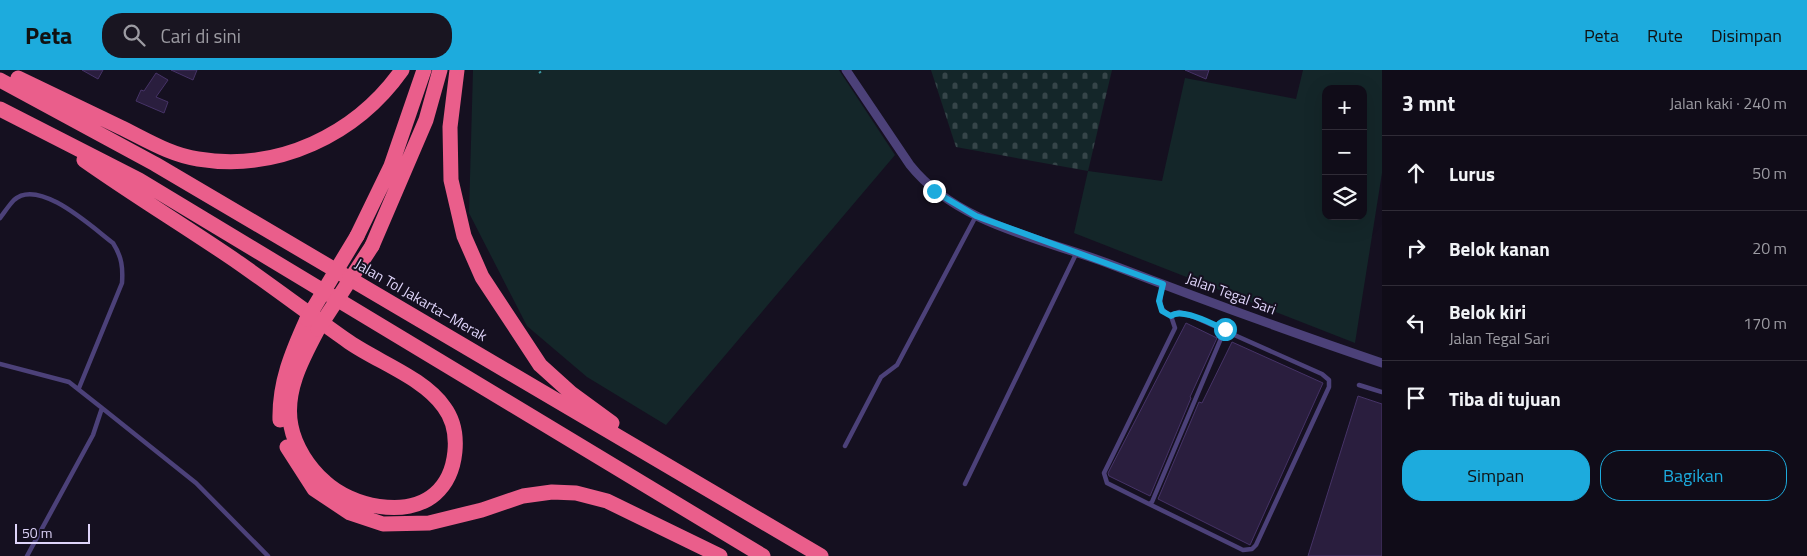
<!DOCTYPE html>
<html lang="id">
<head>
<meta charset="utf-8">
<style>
  :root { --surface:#100c18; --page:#191521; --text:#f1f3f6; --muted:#9c9ba2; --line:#302c37; --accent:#1dabdd }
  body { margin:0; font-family:"Titillium Web",sans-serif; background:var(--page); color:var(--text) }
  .controls { position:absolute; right:15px; top:15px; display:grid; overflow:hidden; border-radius:10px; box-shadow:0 5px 20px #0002 }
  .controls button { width:45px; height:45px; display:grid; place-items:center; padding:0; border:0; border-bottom:1px solid var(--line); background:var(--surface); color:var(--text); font:25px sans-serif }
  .scale { position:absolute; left:15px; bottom:12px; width:75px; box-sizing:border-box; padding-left:5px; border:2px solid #ded4f9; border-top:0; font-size:14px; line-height:18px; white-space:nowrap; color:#ded4f9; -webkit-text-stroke:4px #151020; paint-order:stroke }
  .stop { position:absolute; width:15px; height:15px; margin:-11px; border:4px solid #1dabdd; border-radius:50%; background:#fff }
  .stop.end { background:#1dabdd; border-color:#fff; box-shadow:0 1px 5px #0008 }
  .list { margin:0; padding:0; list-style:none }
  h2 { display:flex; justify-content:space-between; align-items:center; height:65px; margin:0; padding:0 20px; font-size:21px }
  h2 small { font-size:16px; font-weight:400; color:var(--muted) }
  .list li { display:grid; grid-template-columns:32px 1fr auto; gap:15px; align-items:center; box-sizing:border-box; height:75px; padding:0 20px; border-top:1px solid var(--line) }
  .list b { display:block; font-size:19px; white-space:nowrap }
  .list p { margin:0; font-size:16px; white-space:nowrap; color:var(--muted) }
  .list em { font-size:16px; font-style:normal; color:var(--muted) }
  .actions { display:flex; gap:10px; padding:15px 20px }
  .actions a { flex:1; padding:11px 0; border:1px solid var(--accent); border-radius:20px; text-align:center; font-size:18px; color:var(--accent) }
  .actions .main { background:var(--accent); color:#111 }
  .icon { flex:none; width:28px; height:28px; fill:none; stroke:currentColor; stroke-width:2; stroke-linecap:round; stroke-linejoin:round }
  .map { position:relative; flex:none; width:1382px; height:486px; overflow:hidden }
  header { display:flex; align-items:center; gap:30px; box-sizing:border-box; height:70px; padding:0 25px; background:var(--accent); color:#111 }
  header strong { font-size:24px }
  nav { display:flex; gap:28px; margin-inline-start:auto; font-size:18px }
  .search { width:350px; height:45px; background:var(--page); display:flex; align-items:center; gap:12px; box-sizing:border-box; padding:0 18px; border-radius:20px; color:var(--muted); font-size:19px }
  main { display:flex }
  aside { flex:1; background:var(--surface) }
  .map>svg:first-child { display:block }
  .green { fill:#142629; fill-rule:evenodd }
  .cemetery { fill:url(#cemetery-stones) }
  .building { fill:#2a1e3e; stroke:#463367 }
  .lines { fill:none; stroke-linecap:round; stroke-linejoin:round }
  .path { stroke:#3d9aa4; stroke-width:2; stroke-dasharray:2.5 4; stroke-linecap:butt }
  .service { stroke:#4c4179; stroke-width:4.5 }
  .minor { stroke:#4c4179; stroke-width:9 }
  .motorway { stroke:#ea5e8b; stroke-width:15 }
  .motorway-bridge { stroke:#ea5e8b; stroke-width:15 }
  .route { stroke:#1dabdd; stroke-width:6 }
  .labels { text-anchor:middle; stroke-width:4; stroke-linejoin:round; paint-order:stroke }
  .street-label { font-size:15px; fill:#ded4f9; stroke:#151020 }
</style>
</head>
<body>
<header>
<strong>Peta</strong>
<div class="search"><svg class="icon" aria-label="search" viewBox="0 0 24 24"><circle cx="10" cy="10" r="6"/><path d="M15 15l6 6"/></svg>Cari di sini</div>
<nav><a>Peta</a><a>Rute</a><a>Disimpan</a></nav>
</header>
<main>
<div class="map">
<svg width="1382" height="486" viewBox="0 0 1382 486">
  <defs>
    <pattern id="cemetery-stones" width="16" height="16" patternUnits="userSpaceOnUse" patternTransform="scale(1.25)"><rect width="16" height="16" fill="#142629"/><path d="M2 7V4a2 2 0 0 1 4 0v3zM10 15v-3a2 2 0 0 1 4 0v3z" fill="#364549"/></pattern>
  </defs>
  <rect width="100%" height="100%" fill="#151020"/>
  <path class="green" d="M473,0h366l56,85 -229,270 -79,-48 -60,-51 -58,-113z
    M1303,0h79v103l-27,170 -281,-110 14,-62 74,10 23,-103 111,21zM1326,19h37v127h-37z"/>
  <path class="cemetery" d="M931,0h181l-24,101 -132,-24z"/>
  <path class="building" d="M82,0h21l-5,9z
    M171,0h26l-4,10z
    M1185,0h24l-3,9z
    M156,3l12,7 -12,17 12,5 -4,11 -28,-12 5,-11 3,1z
    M1186,253l31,15 -27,59 1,1 -41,98 -41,-20 -1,-3z
    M1232,272l91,41 -73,162 -92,-46 41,-97 3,1z
    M1358,326l24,8v152h-74z"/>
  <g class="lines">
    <path class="path" d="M539,3l4,-3"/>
    <path class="service" d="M0,148c4,-5 9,-13 14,-18 25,-23 79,28 99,43 9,14 10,25 9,40l-43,105
      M1163,214c-3,16 -7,24 8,32l4,12 -71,145 3,10 42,21 3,-2 73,-173
      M0,294l69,18 33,26 -9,27 -66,121
      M1359,315l23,7
      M102,338l94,75 72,73
      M845,376l36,-69 16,-12 79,-149
      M965,414l111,-230
      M1149,434l94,46 9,-1 4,-4 73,-158v-7l-7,-6 -128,-57 -15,-5 -8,4"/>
    <path class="minor" d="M846,0l64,95c47,59 130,73 197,98 91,35 183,69 275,100"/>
    <path class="motorway" d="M457,0l-7,57 1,53 13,56 18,41 58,88 31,28 41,30
      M18,8c34,16 68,33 102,49 25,12 50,28 78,32 80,13 158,-24 204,-89
      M0,10l155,84 666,392
      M0,39l139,71 624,376
      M84,90c51,36 104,68 155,103 37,26 73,53 110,79 29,20 75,36 95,65 18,24 14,67 -9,87 -29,25 -84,12 -110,-12 -16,-14 -30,-35 -34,-56 -7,-34 11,-67 27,-97
      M357,166l34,-70 33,-96
      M372,176l54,-126 14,-50
      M280,350c-1,-37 12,-68 27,-101
      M287,377l27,42 36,24 33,11 46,-1 53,-13 41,-14 29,-4 24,1 31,8 113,55"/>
    <path class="motorway-bridge" d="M307,249l50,-83
      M318,259l54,-83"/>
  </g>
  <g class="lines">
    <path class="route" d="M934,121l42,25 187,68 -4,17 3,10 9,5c11,-9 42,9 54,13"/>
  </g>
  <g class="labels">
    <g class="street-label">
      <text transform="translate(1231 224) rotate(20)" y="5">Jalan Tegal Sari</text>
      <text transform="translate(421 230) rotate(30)" y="5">Jalan Tol Jakarta–Merak</text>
    </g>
  </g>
</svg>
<div class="controls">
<button>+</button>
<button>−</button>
<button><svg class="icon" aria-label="layers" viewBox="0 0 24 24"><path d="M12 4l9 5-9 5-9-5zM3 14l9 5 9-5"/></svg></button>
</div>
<div class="scale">50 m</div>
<div class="stop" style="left:1225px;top:259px"></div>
<div class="stop end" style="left:934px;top:121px"></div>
</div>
<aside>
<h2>3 mnt<small>Jalan kaki · 240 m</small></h2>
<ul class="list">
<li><svg class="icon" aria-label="ahead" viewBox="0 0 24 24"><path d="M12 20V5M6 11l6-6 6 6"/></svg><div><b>Lurus</b></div><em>50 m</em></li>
<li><svg class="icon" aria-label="right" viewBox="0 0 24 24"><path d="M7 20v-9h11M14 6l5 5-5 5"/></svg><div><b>Belok kanan</b></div><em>20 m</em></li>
<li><svg class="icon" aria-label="left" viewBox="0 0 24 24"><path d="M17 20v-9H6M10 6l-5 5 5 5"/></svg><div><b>Belok kiri</b><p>Jalan Tegal Sari</p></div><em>170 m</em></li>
<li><svg class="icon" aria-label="arrive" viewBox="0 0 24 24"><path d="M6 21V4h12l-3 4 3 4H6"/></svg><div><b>Tiba di tujuan</b></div></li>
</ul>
<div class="actions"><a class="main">Simpan</a><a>Bagikan</a></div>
</aside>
</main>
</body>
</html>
